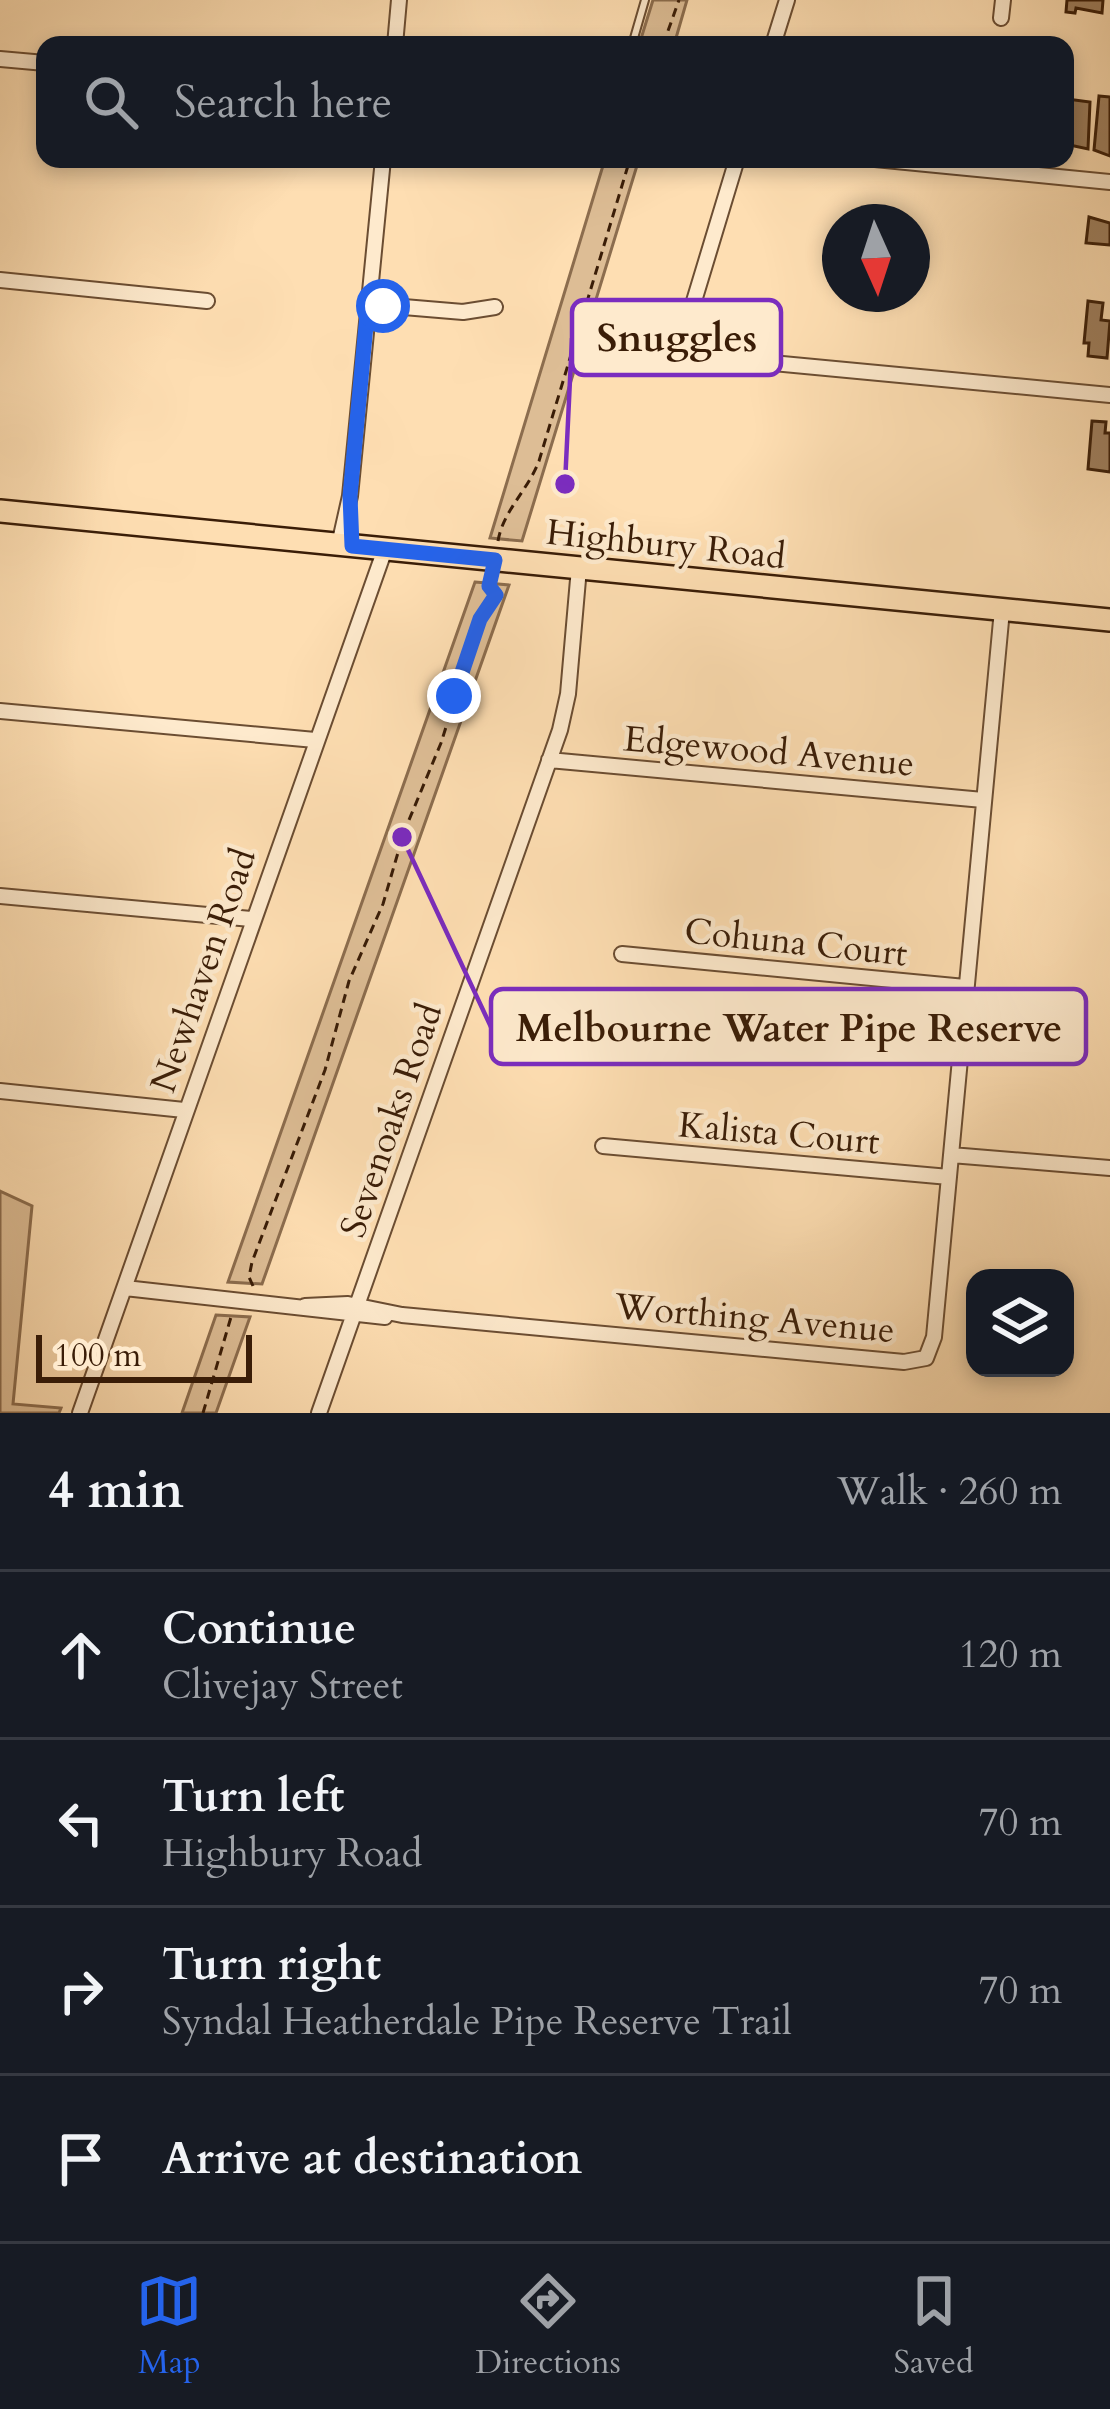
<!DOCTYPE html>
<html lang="en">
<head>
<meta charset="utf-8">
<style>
  :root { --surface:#171b24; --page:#242831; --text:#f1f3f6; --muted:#9ea1a6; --line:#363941; --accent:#2563eb }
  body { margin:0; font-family:Cardo,serif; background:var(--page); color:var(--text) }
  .controls { position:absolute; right:36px; bottom:36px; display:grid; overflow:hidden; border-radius:24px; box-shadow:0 6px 18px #0003 }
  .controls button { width:108px; height:108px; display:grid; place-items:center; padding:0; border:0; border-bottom:3px solid var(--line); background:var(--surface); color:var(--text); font:60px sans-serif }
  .compass { position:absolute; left:822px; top:204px; width:108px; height:108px; border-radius:50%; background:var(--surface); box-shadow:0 6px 18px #0003; rotate:177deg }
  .scale { position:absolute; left:36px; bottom:30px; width:216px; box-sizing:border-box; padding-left:12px; border:6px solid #3a1d07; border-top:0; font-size:33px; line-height:42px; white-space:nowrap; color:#3a1d07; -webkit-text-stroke:9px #feeacd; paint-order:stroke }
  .stop { position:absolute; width:36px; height:36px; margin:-27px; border:9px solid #2563eb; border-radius:50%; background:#fff }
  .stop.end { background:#2563eb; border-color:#fff; box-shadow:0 3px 12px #0008 }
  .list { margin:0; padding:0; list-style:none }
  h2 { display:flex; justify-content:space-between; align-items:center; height:156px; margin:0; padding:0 48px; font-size:51px }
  h2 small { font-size:39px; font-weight:400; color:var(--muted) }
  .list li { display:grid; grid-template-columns:78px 1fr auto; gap:36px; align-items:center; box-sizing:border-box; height:168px; padding:0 48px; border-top:3px solid var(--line) }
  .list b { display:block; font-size:45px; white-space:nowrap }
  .list p { margin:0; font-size:39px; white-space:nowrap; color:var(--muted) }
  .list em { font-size:39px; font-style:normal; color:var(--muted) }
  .icon { flex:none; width:66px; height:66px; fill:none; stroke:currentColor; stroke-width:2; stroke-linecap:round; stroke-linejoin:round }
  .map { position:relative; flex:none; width:1110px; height:1413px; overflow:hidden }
  .search { position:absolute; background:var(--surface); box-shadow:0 6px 18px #0003; left:36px; right:36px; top:36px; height:132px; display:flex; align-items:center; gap:30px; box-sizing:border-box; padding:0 42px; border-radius:24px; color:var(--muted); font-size:45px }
  .sheet { height:828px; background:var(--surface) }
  nav { display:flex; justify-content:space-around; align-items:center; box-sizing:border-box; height:168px; border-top:3px solid var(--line); background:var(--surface); font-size:33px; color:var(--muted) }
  nav a { display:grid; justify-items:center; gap:6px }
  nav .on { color:var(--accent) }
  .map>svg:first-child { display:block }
  .green { fill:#ddbd95; stroke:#8c6d4e; stroke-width:3 }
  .building { fill:#a08160; stroke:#3a1d07; stroke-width:3 }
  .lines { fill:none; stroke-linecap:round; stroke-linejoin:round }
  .lane-casing { stroke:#6b4d32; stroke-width:10 }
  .street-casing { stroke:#6b4d32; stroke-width:18 }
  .primary-casing { stroke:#3a1d07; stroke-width:26 }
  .path { stroke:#3a1d07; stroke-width:3; stroke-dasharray:9 6; stroke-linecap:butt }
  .lane { stroke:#feeacd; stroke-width:6 }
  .street { stroke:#feeacd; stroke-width:14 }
  .primary { stroke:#fedeb2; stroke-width:21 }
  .route { stroke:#2563eb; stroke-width:15 }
  .labels { text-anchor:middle; stroke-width:9; stroke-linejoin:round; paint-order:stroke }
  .street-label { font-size:36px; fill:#3a1d07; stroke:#feeacd }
  .leader { fill:none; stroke:#7b2cbf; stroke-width:4.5 }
  .callout-dot { fill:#7b2cbf; stroke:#feeacd; stroke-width:4.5 }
  .callout { fill:#feeacd; stroke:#7b2cbf; stroke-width:4.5 }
  .callout-label { font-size:39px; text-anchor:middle; font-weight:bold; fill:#3a1d07 }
</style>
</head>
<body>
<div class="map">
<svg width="1110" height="1413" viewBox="0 0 1110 1413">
  <rect width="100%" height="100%" fill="#fedeb2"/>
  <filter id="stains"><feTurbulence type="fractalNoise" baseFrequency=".00167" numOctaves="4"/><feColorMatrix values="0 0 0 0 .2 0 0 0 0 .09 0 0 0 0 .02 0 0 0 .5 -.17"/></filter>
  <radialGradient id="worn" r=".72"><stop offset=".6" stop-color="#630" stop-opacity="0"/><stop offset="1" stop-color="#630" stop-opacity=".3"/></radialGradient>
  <path class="green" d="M653,0h34l-13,45h-35z
    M605,159h34l-117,382 -32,-3z
    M475,582l34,3 -247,699 -34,-2z
    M0,1191l32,15 -19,198 48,4 -2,5h-59z
    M216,1315l34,2 -34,96h-34z"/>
  <path class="building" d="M1067,0h36l-1,13 -26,-5 -1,5 -9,-1z
    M1099,96l11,1v59l-16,-6z
    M1067,99l23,3 -2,47 -23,-5z
    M1089,217l21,6v22l-24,-2z
    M1088,301l15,2 -2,17 9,1 -3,37 -19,-2 1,-13h-5z
    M1092,421l14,1 -1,11h5v39l-22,-3z"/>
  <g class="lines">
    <defs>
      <path id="lane" d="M632,45l13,-45"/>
      <path id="street" d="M1001,18l2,-18
        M395,45l4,-45
        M773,45l14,-45
        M0,59l45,4
        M737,159l-59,195 432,41
        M875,159l235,23
        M0,280l207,21
        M368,304l95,8 32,-5
        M339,545l11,-49 33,-337
        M0,711l315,29
        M549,760l434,40
        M0,896l251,23
        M622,954l343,33
        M0,1091l184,19
        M603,1146l346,31
        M951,1155l159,13
        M125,1288l260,29
        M305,1306l43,-2 54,11 502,47 22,-4 8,-21 68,-727
        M80,1413l305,-864
        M319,1413l241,-683 8,-36 11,-126"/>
      <path id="primary" d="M0,511l1110,109"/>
    </defs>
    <use href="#lane" class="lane-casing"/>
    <use href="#street" class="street-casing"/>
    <use href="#primary" class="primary-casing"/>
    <path class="path" d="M663,45l16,-45
      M498,541c5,-30 30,-51 41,-80l91,-302
      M253,1286l-4,-9 3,-15 73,-192 24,-89 34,-77 21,-72 37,-89 39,-124 16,-25 -7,-8 3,-12
      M203,1413l28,-96"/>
    <use href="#lane" class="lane"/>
    <use href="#street" class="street"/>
    <use href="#primary" class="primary"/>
  </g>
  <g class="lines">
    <path class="route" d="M383,306l-15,-2 -18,192 2,50 143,14 -6,26 7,9 -16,24 -26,77"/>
  </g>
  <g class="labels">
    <g class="street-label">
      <text transform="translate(666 543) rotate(6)" y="13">Highbury Road</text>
      <text transform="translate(769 750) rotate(5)" y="13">Edgewood Avenue</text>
      <text transform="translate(796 941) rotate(6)" y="13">Cohuna Court</text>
      <text transform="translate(202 970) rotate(-71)" y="13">Newhaven Road</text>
      <text transform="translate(390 1120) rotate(-71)" y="13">Sevenoaks Road</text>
      <text transform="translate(779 1132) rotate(5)" y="13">Kalista Court</text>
      <text transform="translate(755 1317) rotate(5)" y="13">Worthing Avenue</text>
    </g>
  </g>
  <path class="leader" d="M565 484L572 338M402 837L491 1027"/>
  <g class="callout-dot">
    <circle cx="565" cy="484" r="12"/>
    <circle cx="402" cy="837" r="12"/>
  </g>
  <g class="callout">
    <rect x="572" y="300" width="209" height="75" rx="12"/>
    <rect x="491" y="989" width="595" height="75" rx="12"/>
  </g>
  <g class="callout-label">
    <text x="677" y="351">Snuggles</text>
    <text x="789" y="1041">Melbourne Water Pipe Reserve</text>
  </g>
  <rect width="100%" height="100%" filter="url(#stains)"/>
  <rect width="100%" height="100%" fill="url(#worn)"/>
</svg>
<div class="controls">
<button><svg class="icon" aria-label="layers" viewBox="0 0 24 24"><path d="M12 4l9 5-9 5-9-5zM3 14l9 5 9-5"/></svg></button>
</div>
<svg class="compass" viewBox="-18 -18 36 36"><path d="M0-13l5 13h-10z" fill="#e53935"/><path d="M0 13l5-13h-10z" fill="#9ea1a6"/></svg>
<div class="scale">100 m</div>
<div class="stop" style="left:383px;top:306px"></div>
<div class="stop end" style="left:454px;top:696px"></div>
<div class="search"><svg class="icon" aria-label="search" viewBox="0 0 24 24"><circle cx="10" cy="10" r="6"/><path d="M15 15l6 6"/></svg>Search here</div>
</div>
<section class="sheet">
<h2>4 min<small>Walk · 260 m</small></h2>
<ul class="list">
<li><svg class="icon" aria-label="ahead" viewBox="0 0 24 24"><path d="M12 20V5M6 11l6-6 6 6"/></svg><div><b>Continue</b><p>Clivejay Street</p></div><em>120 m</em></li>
<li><svg class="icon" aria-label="left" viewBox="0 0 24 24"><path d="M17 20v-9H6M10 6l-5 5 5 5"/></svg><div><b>Turn left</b><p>Highbury Road</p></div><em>70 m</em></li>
<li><svg class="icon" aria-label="right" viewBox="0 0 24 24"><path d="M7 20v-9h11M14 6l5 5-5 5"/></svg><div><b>Turn right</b><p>Syndal Heatherdale Pipe Reserve Trail</p></div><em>70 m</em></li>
<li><svg class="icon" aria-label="arrive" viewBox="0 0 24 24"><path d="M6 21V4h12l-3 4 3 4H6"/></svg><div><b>Arrive at destination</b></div></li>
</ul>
</section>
<nav>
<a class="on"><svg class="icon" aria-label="map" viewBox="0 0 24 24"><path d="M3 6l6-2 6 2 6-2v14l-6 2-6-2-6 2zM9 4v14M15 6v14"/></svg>Map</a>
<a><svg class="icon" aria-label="directions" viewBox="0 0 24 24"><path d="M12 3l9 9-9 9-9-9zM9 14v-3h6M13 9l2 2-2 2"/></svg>Directions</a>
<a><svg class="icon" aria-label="saved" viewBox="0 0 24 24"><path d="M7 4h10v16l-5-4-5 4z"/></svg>Saved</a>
</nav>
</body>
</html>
